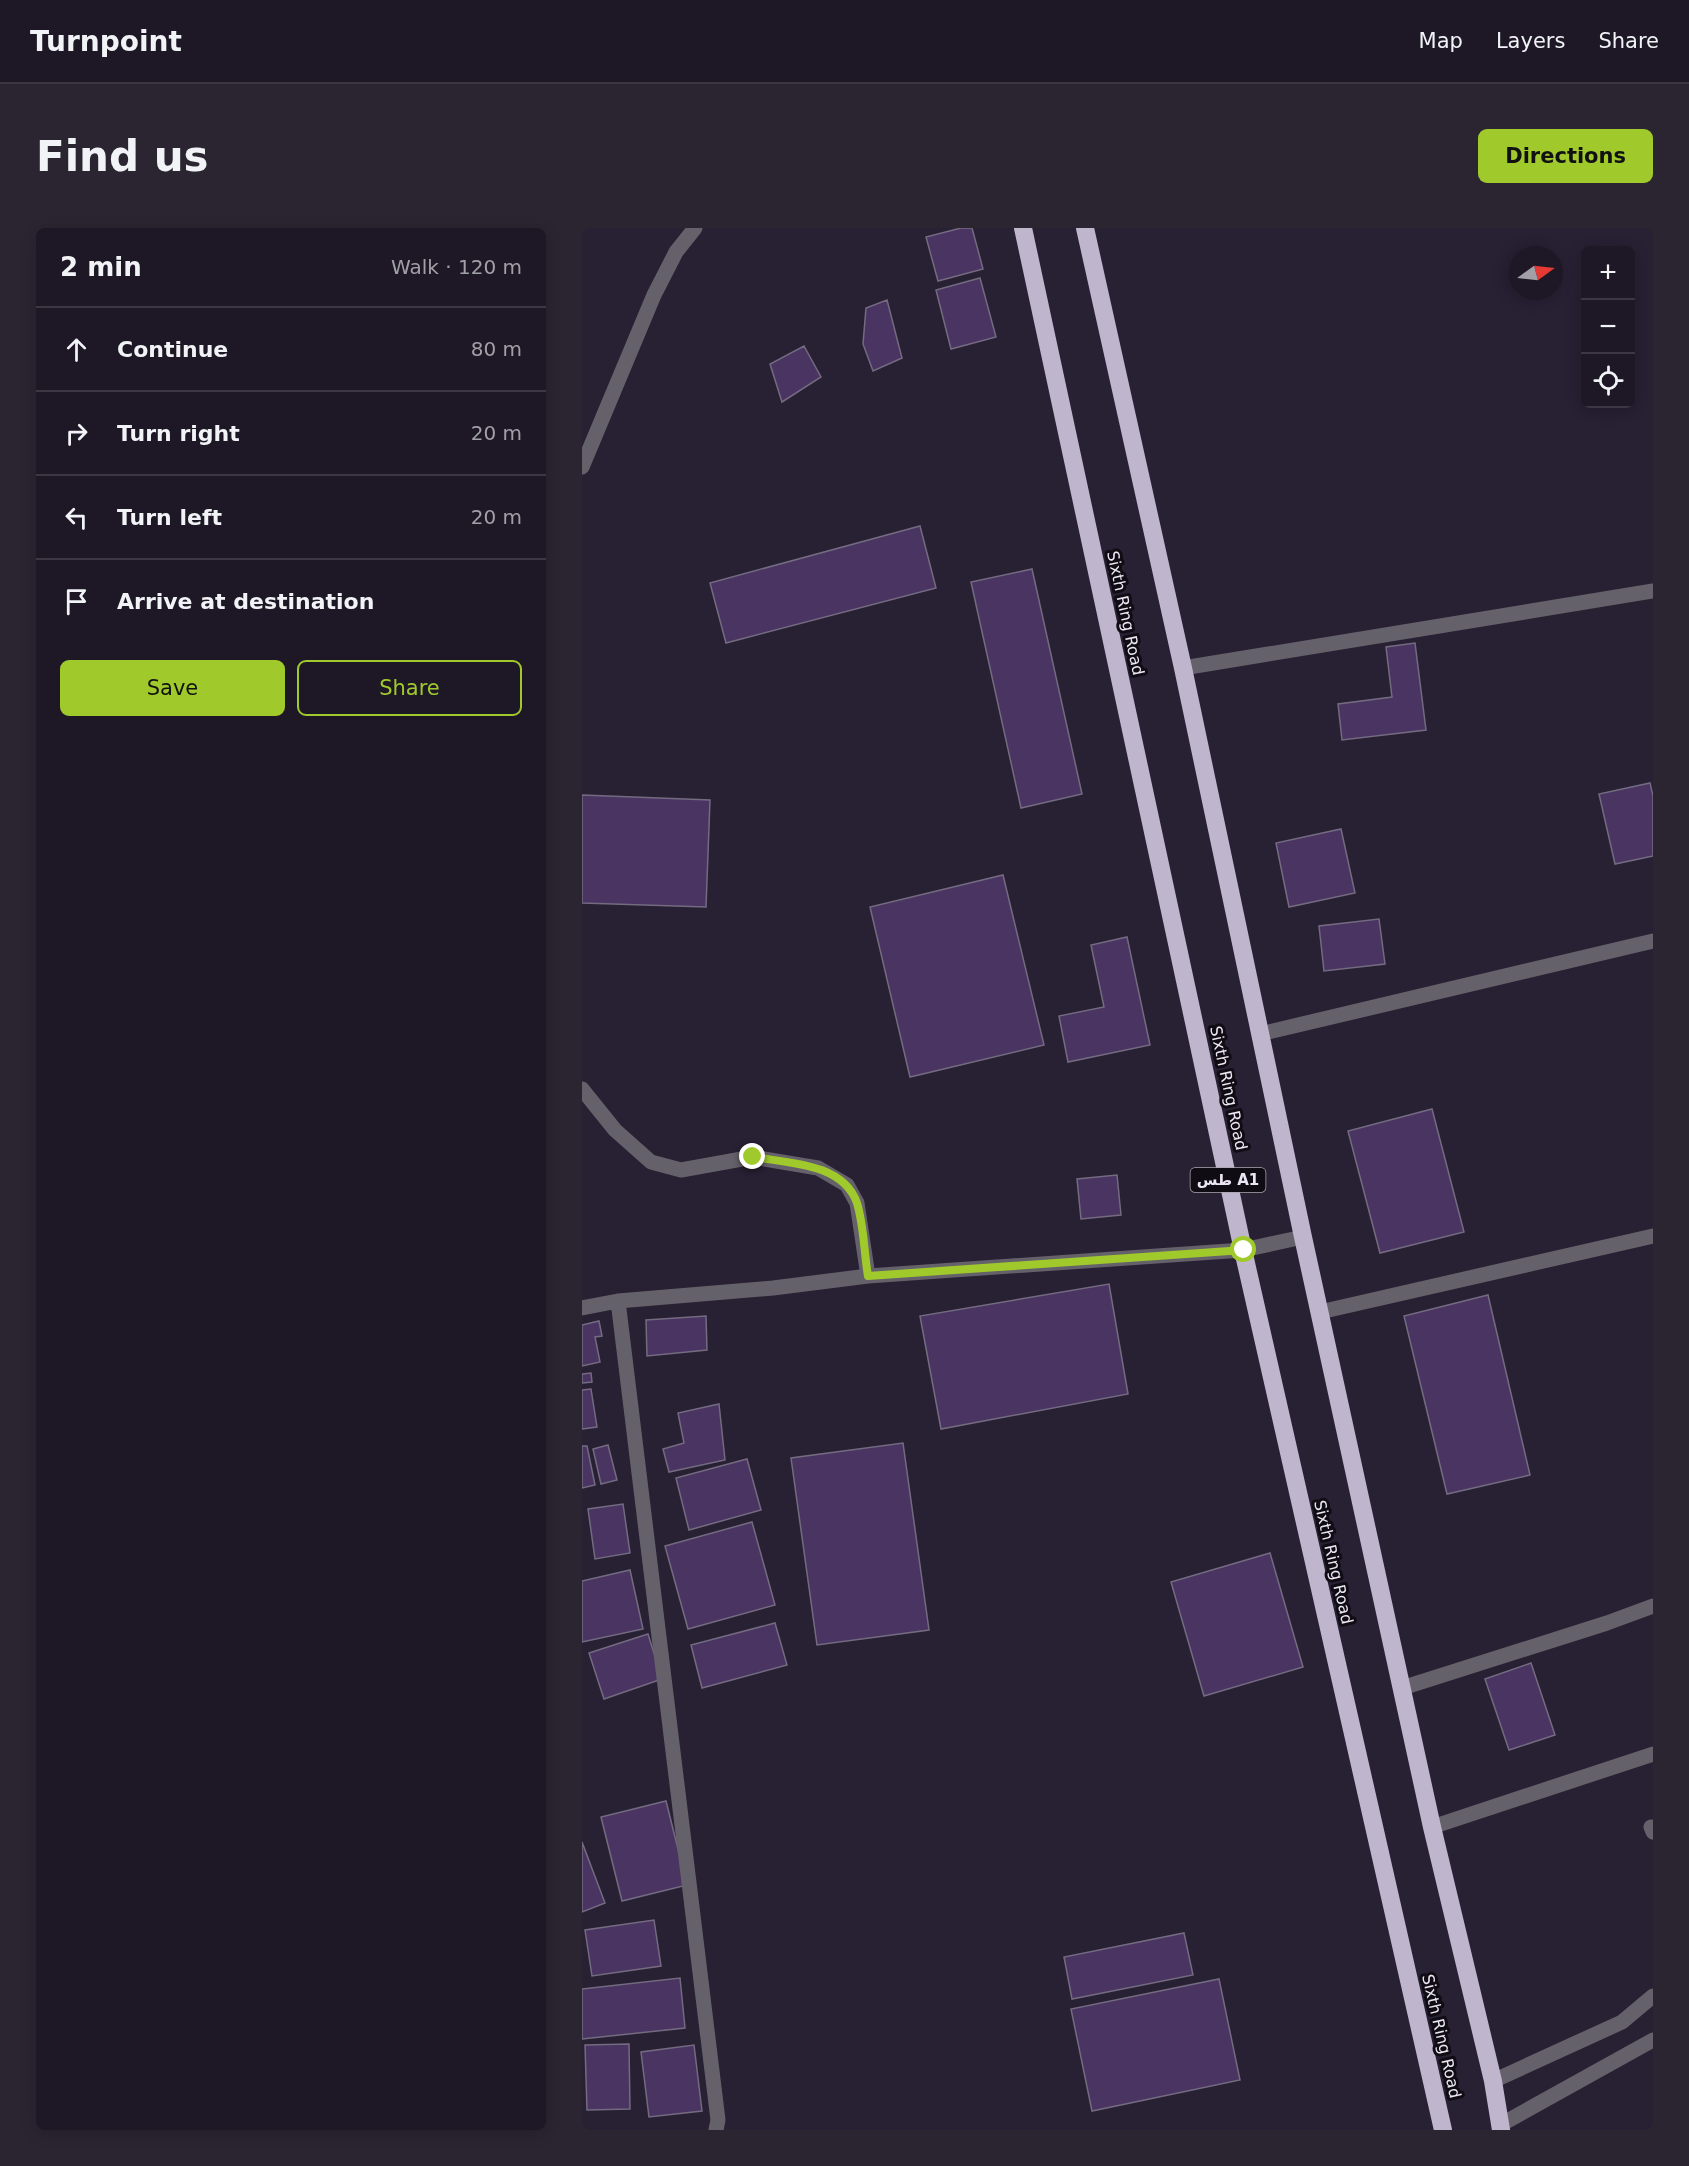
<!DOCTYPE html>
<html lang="en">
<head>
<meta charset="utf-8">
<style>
  :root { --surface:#1e1826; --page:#2b2532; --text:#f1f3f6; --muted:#a1a0a7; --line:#3c3743; --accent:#a0ca2c }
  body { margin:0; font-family:"DejaVu Sans",sans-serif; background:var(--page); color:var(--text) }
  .controls { position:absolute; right:18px; top:18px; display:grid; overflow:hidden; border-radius:9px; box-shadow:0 3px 15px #0003 }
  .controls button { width:54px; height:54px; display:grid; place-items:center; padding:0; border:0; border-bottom:2px solid var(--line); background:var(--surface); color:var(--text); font:30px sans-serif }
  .compass { position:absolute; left:927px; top:18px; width:54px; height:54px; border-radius:50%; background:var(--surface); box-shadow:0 3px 15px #0003; rotate:75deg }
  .stop { position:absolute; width:18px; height:18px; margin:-14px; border:4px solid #a0ca2c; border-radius:50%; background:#fff }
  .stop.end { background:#a0ca2c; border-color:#fff; box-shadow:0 2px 6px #0008 }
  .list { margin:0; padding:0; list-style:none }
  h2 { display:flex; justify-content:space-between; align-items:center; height:78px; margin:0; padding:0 24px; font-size:26px }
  h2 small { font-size:20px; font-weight:400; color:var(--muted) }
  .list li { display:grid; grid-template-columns:39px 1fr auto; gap:18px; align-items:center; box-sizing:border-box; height:84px; padding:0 24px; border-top:2px solid var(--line) }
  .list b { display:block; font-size:22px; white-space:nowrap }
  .list em { font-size:20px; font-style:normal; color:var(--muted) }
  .actions { display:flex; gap:12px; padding:18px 24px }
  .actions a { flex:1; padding:14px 0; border:2px solid var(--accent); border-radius:9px; text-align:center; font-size:21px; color:var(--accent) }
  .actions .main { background:var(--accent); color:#111 }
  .icon { flex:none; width:33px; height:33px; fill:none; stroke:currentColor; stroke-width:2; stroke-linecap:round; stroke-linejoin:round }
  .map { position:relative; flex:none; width:1071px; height:1902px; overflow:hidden; border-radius:9px }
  header { display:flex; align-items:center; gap:36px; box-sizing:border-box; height:84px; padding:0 30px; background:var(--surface); border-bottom:2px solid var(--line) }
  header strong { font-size:28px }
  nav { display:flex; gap:33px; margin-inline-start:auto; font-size:21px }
  .intro { display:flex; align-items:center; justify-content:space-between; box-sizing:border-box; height:144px; padding:0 36px }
  h1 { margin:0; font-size:42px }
  .button { padding:15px 27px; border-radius:9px; background:var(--accent); color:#111; font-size:21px; font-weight:700 }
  main { display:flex; gap:36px; padding:0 36px }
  aside { flex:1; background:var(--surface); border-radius:9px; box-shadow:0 3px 15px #0003 }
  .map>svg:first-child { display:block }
  .building { fill:#493462; stroke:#746b81; stroke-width:1.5 }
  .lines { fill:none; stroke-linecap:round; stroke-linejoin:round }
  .minor { stroke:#65616a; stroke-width:15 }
  .highway { stroke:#bfb5cd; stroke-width:18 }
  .route { stroke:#a0ca2c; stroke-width:8 }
  .labels { text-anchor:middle; stroke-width:6; stroke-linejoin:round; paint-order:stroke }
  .shield { fill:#0f0c14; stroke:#aaa5b1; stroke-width:1.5 }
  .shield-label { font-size:15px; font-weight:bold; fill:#ece7f4 }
  .street-label { font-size:16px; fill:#ece7f4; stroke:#0f0c14 }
</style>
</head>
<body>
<header>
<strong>Turnpoint</strong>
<nav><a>Map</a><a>Layers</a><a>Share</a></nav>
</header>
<div class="intro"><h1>Find us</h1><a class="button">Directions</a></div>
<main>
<aside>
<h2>2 min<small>Walk · 120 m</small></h2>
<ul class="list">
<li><svg class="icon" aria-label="ahead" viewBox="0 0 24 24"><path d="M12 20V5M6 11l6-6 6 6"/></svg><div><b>Continue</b></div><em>80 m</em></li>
<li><svg class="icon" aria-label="right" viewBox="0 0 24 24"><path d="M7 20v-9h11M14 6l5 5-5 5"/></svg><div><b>Turn right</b></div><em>20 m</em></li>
<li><svg class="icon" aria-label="left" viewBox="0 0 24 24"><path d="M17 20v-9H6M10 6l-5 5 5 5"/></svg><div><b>Turn left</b></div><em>20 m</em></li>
<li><svg class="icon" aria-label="arrive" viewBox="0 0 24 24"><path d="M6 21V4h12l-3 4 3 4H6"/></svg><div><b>Arrive at destination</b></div></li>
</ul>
<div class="actions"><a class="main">Save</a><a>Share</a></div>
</aside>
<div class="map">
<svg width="1071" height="1902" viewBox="0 0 1071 1902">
  <rect width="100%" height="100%" fill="#282033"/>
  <path class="building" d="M379,0h11l11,41 -45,12 -12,-44z
    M398,50l16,59 -45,12 -15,-59z
    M305,72l15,58 -29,13 -10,-27 3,-36z
    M222,118l17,31 -39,25 -12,-38z
    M338,298l16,62 -210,55 -16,-60z
    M450,341l50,225 -61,14 -50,-226z
    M833,415l11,87 -84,10 -4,-36 54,-7 -6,-50z
    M1068,555l3,13v60l-38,8 -16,-70z
    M0,567l128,5 -4,107 -124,-4z
    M759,601l14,64 -66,14 -13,-64z
    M421,647l41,170 -134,32 -40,-170z
    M797,691l6,45 -61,7 -5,-45z
    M545,709l23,108 -82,17 -9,-46 45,-9 -13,-62z
    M850,881l32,123 -84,21 -32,-122z
    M535,947l4,40 -40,4 -4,-40z
    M527,1056l19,110 -187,35 -21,-113z
    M906,1067l42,180 -83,19 -43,-178z
    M124,1088l1,34 -60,6 -1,-36z
    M17,1093l3,15 -7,1 5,25 -18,4v-41z
    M9,1145l1,9 -10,1v-9z
    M9,1161l6,38 -15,2v-39z
    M137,1176l6,56 -56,12 -6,-23 21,-6 -6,-30z
    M321,1215l26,187 -112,15 -26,-187z
    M26,1217l9,35 -16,4 -8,-35z
    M0,1218h5l8,39 -13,3z
    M165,1231l14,51 -72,20 -13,-52z
    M41,1276l7,49 -35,6 -7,-50z
    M170,1294l23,83 -87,24 -23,-83z
    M688,1325l33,114 -99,29 -33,-114z
    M48,1342l13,59 -61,13v-61z
    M193,1395l12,42 -85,23 -11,-43z
    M66,1406l14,45 -58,20 -15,-46z
    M949,1435l24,72 -46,15 -24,-71z
    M84,1573l21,84 -65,16 -21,-84z
    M0,1614l23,61 -23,9z
    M72,1692l7,46 -69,10 -7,-46z
    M602,1705l9,42 -121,24 -8,-42z
    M98,1750l5,50 -103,11v-50z
    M637,1751l21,101 -148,31 -21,-102z
    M47,1816l1,65 -43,1 -2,-65z
    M112,1817l8,66 -53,6 -8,-65z"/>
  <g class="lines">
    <path class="minor" d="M0,239l72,-172 22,-43 19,-24
      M601,440l470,-77
      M678,806l393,-93
      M0,861l33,41 36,32 30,8 72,-13 65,11 29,17 10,18 11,73
      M36,1073l100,819 -2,10
      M0,1080l36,-7 155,-13 95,-12 375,-26 60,-13
      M738,1084l333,-76
      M820,1460l205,-65 46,-17
      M850,1599l221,-73
      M1069,1599l2,5
      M911,1853l129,-59 31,-26
      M918,1897l153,-85"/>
    <path class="highway" d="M441,0l220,1022 200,880
      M503,0l98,440 120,569 129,590 61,254 8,49"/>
  </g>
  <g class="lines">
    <path class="route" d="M171,929c35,6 90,6 104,46 7,23 7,50 11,73l376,-26"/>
  </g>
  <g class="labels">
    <rect class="shield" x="608.5" y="940" width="75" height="24" rx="4.5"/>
    <g class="shield-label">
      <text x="646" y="957">طس A1</text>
    </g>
    <g class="street-label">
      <text transform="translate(544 385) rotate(78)" y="6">Sixth Ring Road</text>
      <text transform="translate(647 860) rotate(78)" y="6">Sixth Ring Road</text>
      <text transform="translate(752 1334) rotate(77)" y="6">Sixth Ring Road</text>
      <text transform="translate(860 1808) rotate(77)" y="6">Sixth Ring Road</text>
    </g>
  </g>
</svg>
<div class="controls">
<button>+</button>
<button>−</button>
<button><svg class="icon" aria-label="locate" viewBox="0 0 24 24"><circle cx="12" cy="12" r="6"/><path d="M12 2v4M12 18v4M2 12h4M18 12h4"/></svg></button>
</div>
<svg class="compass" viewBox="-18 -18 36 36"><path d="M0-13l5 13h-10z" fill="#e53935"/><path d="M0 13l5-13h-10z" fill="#a1a0a7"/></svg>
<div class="stop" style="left:662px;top:1022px"></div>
<div class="stop end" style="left:171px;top:929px"></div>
</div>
</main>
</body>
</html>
